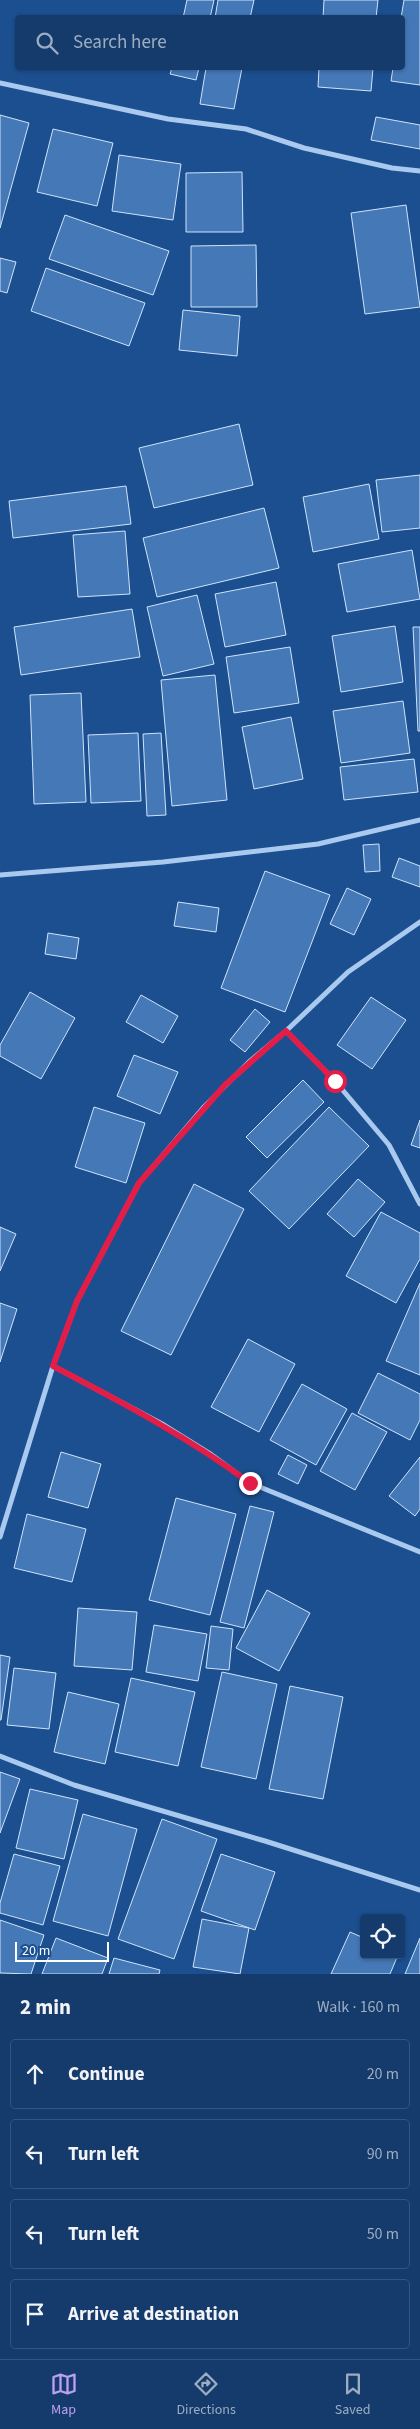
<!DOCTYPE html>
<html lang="en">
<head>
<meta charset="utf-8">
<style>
  :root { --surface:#143b6b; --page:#214673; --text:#f1f3f6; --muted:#9dadc1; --line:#33557e; --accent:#bca0f2 }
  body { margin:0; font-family:"Source Sans 3",sans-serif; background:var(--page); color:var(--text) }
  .controls { position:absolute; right:15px; bottom:15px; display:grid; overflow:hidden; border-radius:5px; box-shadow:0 1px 4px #0004 }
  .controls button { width:45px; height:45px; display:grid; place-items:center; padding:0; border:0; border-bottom:1px solid var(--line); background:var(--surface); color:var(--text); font:25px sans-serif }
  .scale { position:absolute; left:15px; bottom:12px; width:94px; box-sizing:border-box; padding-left:5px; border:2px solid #fff; border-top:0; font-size:14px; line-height:18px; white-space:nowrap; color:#fff; -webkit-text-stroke:4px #1b4f8f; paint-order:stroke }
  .stop { position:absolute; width:15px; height:15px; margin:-11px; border:4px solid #e11d48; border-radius:50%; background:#fff }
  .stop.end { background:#e11d48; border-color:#fff; box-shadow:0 1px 5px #0008 }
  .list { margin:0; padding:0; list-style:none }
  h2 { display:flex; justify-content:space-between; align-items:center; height:65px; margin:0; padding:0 20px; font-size:21px }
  h2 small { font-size:16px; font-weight:400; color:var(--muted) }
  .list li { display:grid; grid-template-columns:32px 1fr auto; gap:15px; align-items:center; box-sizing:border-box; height:70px; margin:0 10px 10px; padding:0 10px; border:1px solid var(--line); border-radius:5px }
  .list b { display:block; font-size:19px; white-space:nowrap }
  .list em { font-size:16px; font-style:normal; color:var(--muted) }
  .icon { flex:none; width:28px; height:28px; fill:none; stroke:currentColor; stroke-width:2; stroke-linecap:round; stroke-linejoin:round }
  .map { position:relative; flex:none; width:420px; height:1974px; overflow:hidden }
  .search { position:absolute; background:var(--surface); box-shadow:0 1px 4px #0004; left:15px; right:15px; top:15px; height:55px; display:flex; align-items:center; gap:12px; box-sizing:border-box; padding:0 18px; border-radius:5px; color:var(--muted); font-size:19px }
  .sheet { height:385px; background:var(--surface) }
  nav { display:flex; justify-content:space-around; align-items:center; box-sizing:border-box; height:70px; border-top:1px solid var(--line); background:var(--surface); font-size:14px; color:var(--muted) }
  nav a { display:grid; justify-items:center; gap:2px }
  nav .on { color:var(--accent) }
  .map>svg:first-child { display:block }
  .building { fill:#4478b7; stroke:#cfe3fa }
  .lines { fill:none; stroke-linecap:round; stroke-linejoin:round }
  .street { stroke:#a9c9ee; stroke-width:5 }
  .route { stroke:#e11d48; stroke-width:6 }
</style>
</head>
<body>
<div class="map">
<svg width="420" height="1974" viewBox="0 0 420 1974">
  <rect width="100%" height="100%" fill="#1b4f8f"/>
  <path class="building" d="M187,0h27l-4,18h-27z
    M218,0h36l-4,18h-35z
    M324,0h54l-2,18h-53z
    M404,0h16v85l-29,-4 2,-13h9l-1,-50z
    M172,68h27l-3,12 -26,-6z
    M206,68h36l-8,41 -34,-5z
    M319,68h54l-2,23 -53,-4z
    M0,115l29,8 -29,105z
    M376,117l44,8v24l-49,-9z
    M53,129l60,14 -16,63 -60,-14z
    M119,155l62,9 -8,56 -61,-9z
    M242,172l1,60h-57v-59z
    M406,205l14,102 -55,7 -14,-101z
    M65,215l104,36 -16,44 -104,-36z
    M256,245l1,62h-66v-61z
    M0,258l16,4 -9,31 -7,-2z
    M46,268l99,35 -16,43 -98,-35z
    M183,310l57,6 -3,40 -58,-6z
    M239,424l14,61 -99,23 -15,-60z
    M420,475v53l-38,4 -6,-52z
    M369,484l10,55 -66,13 -10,-55z
    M126,486l5,38 -118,14 -4,-37z
    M264,508l15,60 -122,29 -14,-59z
    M125,531l5,63 -52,3 -5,-62z
    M412,550l8,49 -73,13 -9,-48z
    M276,582l10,53 -61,12 -10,-53z
    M197,595l17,69 -51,12 -16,-69z
    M132,609l8,48 -119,18 -7,-48z
    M395,626l8,56 -62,10 -9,-56z
    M413,627h7v104h-2z
    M290,647l9,56 -65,10 -8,-56z
    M215,675l12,125 -55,6 -11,-126z
    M81,693l5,109 -52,2 -4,-109z
    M403,701l7,52 -69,10 -8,-52z
    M291,717l12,62 -49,10 -12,-62z
    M138,733l3,68 -50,2 -3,-68z
    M161,733l5,82 -19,1 -4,-82z
    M414,759l4,33 -74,8 -4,-33z
    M379,844l1,27 -15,1 -2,-27z
    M399,858l21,8v21l-28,-10z
    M265,871l65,24 -45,117 -64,-24z
    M347,888l24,11 -17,36 -24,-11z
    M178,902l41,6 -3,24 -42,-6z
    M48,933l31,5 -3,21 -31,-5z
    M30,992l45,26 -34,61 -41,-23v-11z
    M141,995l37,21 -15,27 -37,-21z
    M371,997l35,23 -34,49 -35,-24z
    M255,1009l15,13 -25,30 -15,-12z
    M134,1055l44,17 -18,42 -43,-18z
    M303,1080l21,22 -57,56 -21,-21z
    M94,1107l51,16 -19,60 -51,-16z
    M329,1107l40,39 -80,83 -40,-38z
    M420,1120v28l-9,-3z
    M358,1179l27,23 -31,35 -27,-23z
    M194,1184l50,25 -73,146 -50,-24z
    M381,1212l39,21v26l-24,44 -50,-27z
    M0,1227l16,7 -16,37z
    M420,1283v92l-34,-14z
    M0,1303l17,6 -17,53z
    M248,1339l47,25 -36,68 -48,-25z
    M378,1373l42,21v26l-10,20 -52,-27z
    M302,1384l45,25 -31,56 -46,-25z
    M352,1413l35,19 -32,58 -35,-19z
    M61,1452l40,12 -13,44 -40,-11z
    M288,1455l19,10 -9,19 -20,-10z
    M420,1457v52l-5,7 -26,-20z
    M176,1498l60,16 -26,101 -61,-15z
    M250,1506l24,6 -30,116 -24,-6z
    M27,1514l59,15 -14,53 -58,-14z
    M267,1590l43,23 -31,58 -43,-23z
    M78,1608l59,4 -5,58 -58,-4z
    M154,1625l53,9 -9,47 -52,-9z
    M211,1626l22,3 -4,41 -23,-2z
    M0,1655l10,2 -9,63h-1z
    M14,1668l42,5 -7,56 -42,-4z
    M222,1672l55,12 -21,95 -55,-12z
    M131,1678l64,14 -17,74 -63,-14z
    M290,1686l53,11 -20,102 -54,-10z
    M68,1692l51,12 -14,60 -51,-12z
    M0,1772l20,7 -20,54z
    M30,1789l48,11 -14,59 -48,-11z
    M83,1814l54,15 -29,107 -55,-15z
    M162,1819l55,20 -43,120 -56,-20z
    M14,1854l46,12 -17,59 -43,-12v-10z
    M221,1854l54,18 -20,58 -54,-19z
    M202,1919l47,9 -9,46 -47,-7z
    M0,1920l44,15 -13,39 -31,-1z
    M350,1932l14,6v17h34l-8,19h-59z
    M56,1938l52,20 -6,16h-60z
    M420,1938v36h-15z
    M114,1958l46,12 -1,4h-50z"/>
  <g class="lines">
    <path class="street" d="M0,83l168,36 78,10 58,19 88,20 28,3
      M0,875l163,-13 155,-18 102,-24
      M286,1031l49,50 54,64 31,59
      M53,1366l111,59 45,28 41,30 170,69
      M0,1537l53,-171 24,-65 62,-118 64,-75 46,-46 37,-31 62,-59 72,-50
      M0,1756l74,29 191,56 155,49"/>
  </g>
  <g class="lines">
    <path class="route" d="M250,1483c-64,-47 -127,-80 -197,-117l24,-65 62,-118 86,-98 61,-54 49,50"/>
  </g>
</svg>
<div class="controls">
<button><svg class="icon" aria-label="locate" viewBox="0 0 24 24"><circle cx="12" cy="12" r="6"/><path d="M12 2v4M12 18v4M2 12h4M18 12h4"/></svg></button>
</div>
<div class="scale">20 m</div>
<div class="stop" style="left:335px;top:1081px"></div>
<div class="stop end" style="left:250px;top:1483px"></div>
<div class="search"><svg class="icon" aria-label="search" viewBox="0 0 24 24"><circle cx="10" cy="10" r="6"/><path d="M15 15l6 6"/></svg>Search here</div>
</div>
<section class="sheet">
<h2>2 min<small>Walk · 160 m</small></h2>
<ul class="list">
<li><svg class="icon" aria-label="ahead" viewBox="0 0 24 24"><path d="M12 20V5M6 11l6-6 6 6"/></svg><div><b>Continue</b></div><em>20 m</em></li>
<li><svg class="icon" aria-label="left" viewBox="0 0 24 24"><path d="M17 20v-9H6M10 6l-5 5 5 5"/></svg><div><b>Turn left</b></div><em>90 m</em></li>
<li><svg class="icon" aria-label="left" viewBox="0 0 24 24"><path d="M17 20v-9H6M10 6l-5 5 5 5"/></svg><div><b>Turn left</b></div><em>50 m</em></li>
<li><svg class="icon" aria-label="arrive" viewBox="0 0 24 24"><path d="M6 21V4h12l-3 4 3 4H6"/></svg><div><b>Arrive at destination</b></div></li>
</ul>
</section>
<nav>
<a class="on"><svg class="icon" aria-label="map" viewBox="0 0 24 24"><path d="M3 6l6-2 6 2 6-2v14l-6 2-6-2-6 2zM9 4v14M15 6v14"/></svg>Map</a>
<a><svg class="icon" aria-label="directions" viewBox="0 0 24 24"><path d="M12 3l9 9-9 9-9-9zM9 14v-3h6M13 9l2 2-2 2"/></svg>Directions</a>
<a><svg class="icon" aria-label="saved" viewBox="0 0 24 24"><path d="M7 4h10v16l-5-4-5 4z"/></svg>Saved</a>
</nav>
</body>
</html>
